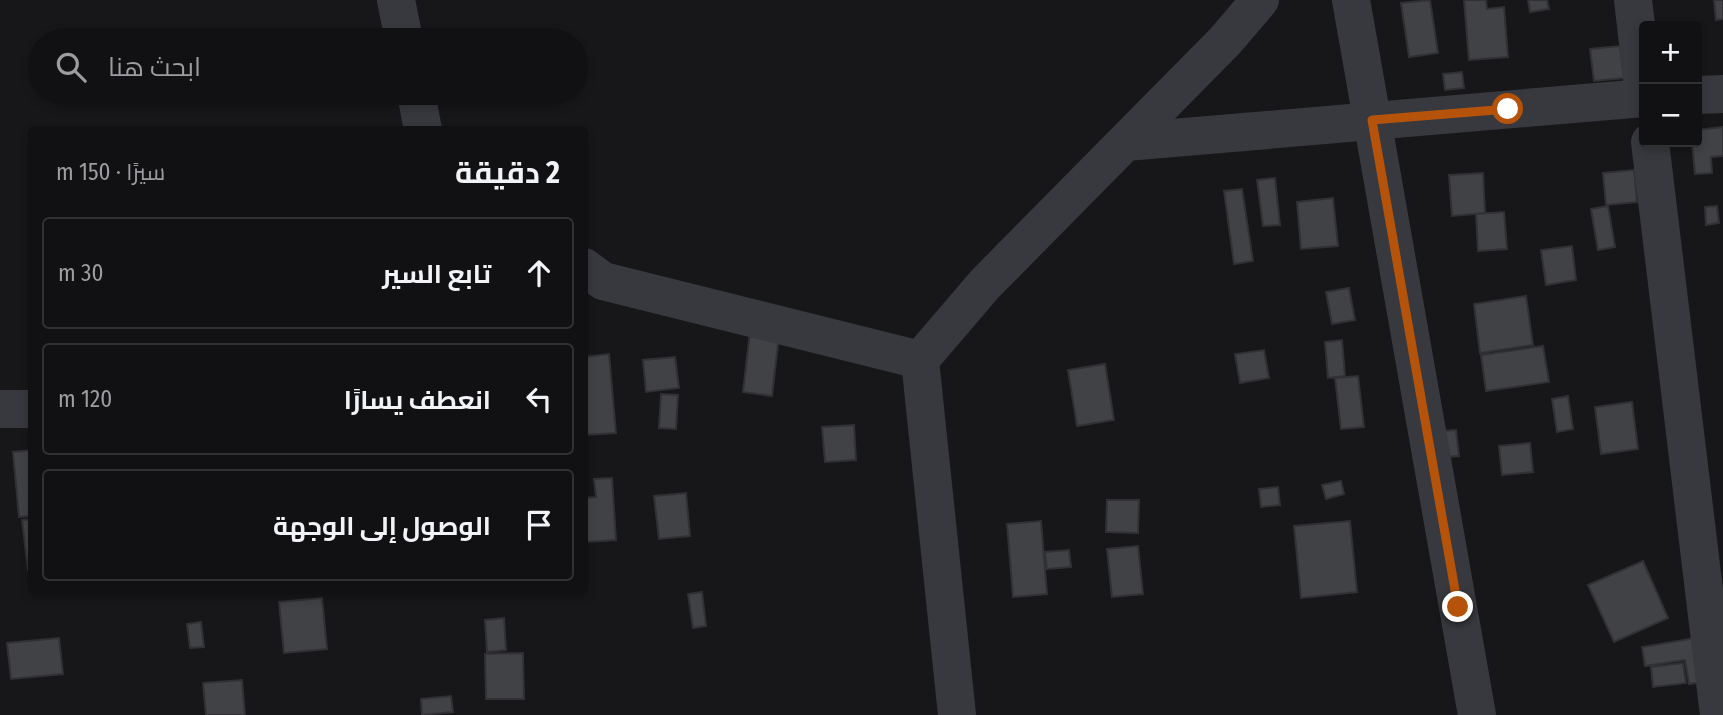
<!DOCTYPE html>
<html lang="ar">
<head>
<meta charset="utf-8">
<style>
  :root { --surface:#111113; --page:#1a1a1c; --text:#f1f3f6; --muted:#9c9da0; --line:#303133 }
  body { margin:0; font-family:"Fira Sans Condensed",Cairo,sans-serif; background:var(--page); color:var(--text); direction:rtl }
  .controls { position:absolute; right:21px; top:21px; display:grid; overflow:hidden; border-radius:7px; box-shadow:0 4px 10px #0003 }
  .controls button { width:63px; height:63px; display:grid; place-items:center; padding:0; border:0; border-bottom:2px solid var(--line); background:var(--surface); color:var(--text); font:35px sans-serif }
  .stop { position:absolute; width:21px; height:21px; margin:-16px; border:5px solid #b45309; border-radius:50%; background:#fff }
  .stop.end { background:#b45309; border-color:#fff; box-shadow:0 2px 7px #0008 }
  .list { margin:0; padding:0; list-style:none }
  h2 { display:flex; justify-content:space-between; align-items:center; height:91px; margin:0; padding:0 28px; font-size:30px }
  h2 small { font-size:23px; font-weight:400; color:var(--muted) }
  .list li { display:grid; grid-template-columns:46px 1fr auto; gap:21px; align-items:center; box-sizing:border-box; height:112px; margin:0 14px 14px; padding:0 14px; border:2px solid var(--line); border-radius:7px }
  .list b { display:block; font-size:26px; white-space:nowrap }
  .list em { font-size:23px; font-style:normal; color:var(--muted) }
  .icon { flex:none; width:38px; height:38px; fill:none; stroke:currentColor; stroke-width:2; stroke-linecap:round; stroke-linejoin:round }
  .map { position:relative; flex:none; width:1723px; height:715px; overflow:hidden; direction:ltr }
  .search { position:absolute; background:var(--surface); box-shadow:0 4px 10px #0003; left:28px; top:28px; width:560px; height:77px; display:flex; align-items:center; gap:18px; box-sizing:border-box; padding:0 24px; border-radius:38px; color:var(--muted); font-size:26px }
  .panel { position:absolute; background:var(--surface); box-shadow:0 4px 10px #0003; left:28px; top:126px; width:560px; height:469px; border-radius:7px; direction:rtl }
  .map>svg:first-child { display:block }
  .building { fill:#414246; stroke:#313135; stroke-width:2 }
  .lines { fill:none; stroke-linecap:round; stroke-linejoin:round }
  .minor { stroke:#37393e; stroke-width:38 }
  .route { stroke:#b45309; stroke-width:9 }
</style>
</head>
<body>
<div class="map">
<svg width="1723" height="715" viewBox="0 0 1723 715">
  <rect width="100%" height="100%" fill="#171719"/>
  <path class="building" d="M1430,0l8,53 -29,4 -8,-54z
    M1464,0h22l1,9 17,-2 4,50 -39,3z
    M1528,0h19l2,9 -19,3z
    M1714,0h9v19l-7,1z
    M1620,46l4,32 -30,3 -4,-32z
    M1462,72l2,16 -19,2 -2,-16z
    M1723,127v29l-12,1 1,16 -17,1 -3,-32h5v-12z
    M1634,170l3,32 -31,3 -3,-32z
    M1483,173l2,40 -33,3 -3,-41z
    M1275,178l5,47 -17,1 -6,-46z
    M1242,189l11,72 -19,3 -10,-73z
    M1333,198l5,48 -37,3 -4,-47z
    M1608,206l7,41 -17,3 -7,-41z
    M1717,206l2,17 -13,2 -1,-18z
    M1504,212l3,37 -29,2 -2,-37z
    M1572,246l4,34 -30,5 -5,-35z
    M1349,288l6,32 -23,4 -6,-32z
    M1526,296l7,49 -53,8 -6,-49z
    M751,323l29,3 -8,70 -29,-4z
    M1342,340l3,36 -17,2 -3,-36z
    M1543,346l6,36 -63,9 -5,-36z
    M1264,350l5,28 -29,5 -5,-29z
    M609,354l7,79 -32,2v-78z
    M675,357l4,31 -33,4 -3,-32z
    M1105,364l9,56 -37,6 -9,-56z
    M1358,376l6,51 -23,2 -6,-51z
    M661,394l17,1 -2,34 -17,-1z
    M1568,396l5,33 -16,3 -5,-33z
    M1632,402l6,47 -37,5 -6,-47z
    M854,425l2,35 -31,2 -3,-35z
    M1456,430l3,26 -14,1 -3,-26z
    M1530,443l3,29 -31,3 -3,-29z
    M32,450v66l-13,1 -6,-65z
    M612,478l4,62 -30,2 -2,-44 12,-1 -2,-18z
    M1341,481l3,13 -18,5 -4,-14z
    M1278,487l2,18 -19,2 -2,-18z
    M686,493l4,43 -31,3 -5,-43z
    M1107,500h32l-1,33 -32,-1z
    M32,519v50l-4,1 -6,-50z
    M1041,521l6,73 -34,3 -6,-73z
    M1350,521l7,71 -56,6 -7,-72z
    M1138,546l5,48 -31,3 -5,-48z
    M1069,550l2,17 -24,2 -2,-17z
    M1643,561l25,57 -54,24 -26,-57z
    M702,592l4,34 -13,2 -5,-34z
    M322,598l5,51 -43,4 -5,-51z
    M504,618l2,32 -19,2 -2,-32z
    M201,622l3,25 -14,1 -3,-24z
    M59,638l4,36 -52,5 -4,-36z
    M1696,638l7,44 -14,2 -4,-24 -40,6 -3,-19z
    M523,653l1,46h-38l-1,-45z
    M1683,663l3,20 -33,4 -2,-20z
    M242,680l3,35h-39l-3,-32z
    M451,696l2,16 -31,3 -1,-16z"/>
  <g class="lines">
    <path class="minor" d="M396,0l8,40
      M1351,0l126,715
      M1633,0l11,94
      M416,93l7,37
      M1697,95l26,-1
      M1126,142l518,-44
      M1650,142l69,573
      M584,267l19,14 317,79
      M0,409h32
      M957,715l-37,-355 65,-76 240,-243 35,-41"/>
  </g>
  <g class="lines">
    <path class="route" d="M1458,607l-86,-487 136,-11"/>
  </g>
</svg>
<div class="controls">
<button>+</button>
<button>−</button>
</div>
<div class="stop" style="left:1508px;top:109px"></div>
<div class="stop end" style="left:1458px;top:607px"></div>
<div class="search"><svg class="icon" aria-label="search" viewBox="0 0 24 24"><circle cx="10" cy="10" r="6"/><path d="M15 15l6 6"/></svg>ابحث هنا</div>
<section class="panel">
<h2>2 دقيقة<small>سيرًا · 150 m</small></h2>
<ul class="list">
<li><svg class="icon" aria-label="ahead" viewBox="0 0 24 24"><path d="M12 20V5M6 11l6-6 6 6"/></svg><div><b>تابع السير</b></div><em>30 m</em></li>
<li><svg class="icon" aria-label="left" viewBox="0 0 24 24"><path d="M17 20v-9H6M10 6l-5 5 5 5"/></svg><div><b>انعطف يسارًا</b></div><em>120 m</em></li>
<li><svg class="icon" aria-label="arrive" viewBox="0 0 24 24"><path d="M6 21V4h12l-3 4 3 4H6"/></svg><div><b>الوصول إلى الوجهة</b></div></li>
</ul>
</section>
</div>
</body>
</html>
